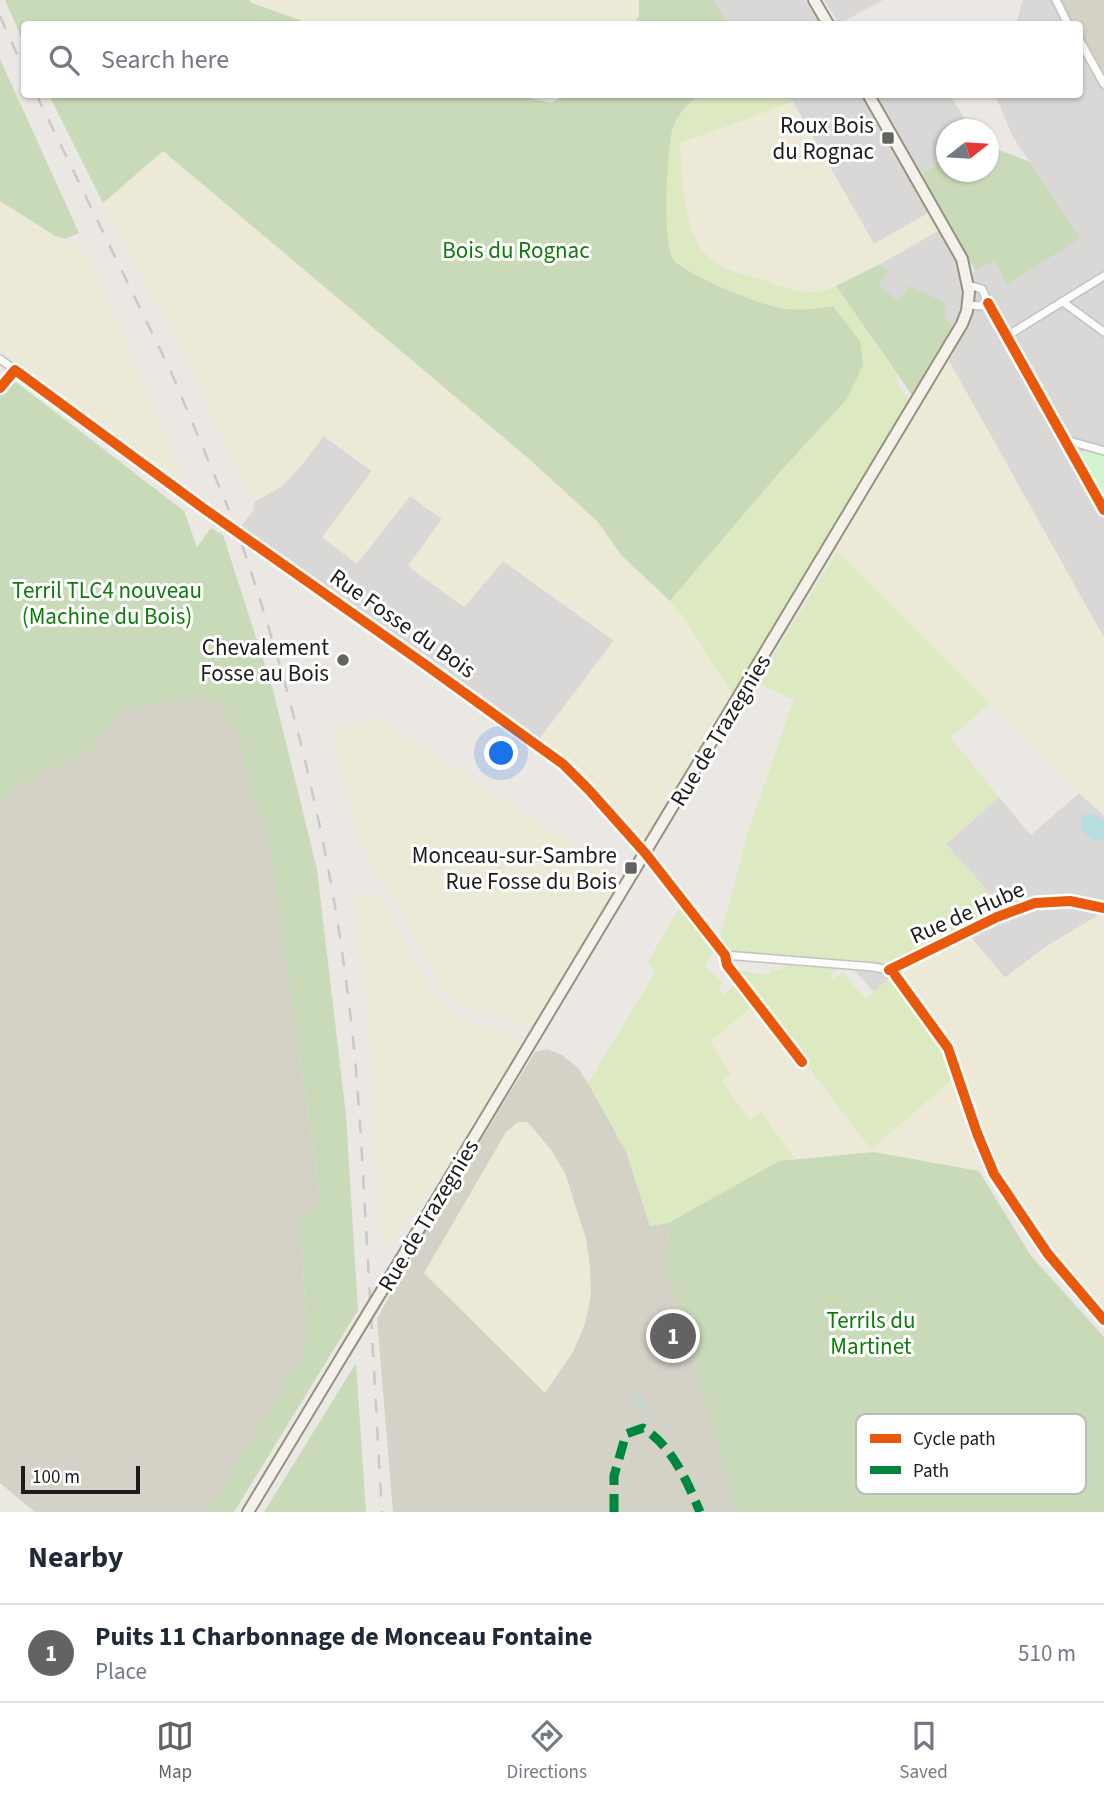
<!DOCTYPE html>
<html lang="en">
<head>
<meta charset="utf-8">
<style>
  :root { --surface:#fff; --page:#f6f6f7; --text:#1f2937; --muted:#747a83; --line:#e0e1e3; --accent:#646362 }
  body { margin:0; font-family:"Source Sans 3",sans-serif; background:var(--page); color:var(--text) }
  .compass { position:absolute; left:936px; top:119px; width:63px; height:63px; border-radius:50%; background:var(--surface); box-shadow:0 2px 5px #0004; rotate:73deg }
  .scale { position:absolute; left:21px; bottom:18px; width:119px; box-sizing:border-box; padding-left:7px; border:4px solid #1c1c1c; border-top:0; font-size:19px; line-height:24px; white-space:nowrap; color:#1c1c1c; -webkit-text-stroke:5px #fff; paint-order:stroke }
  .you { position:absolute; left:502px; top:754px; width:24px; height:24px; margin:-18px; border:5px solid #fff; border-radius:50%; background:#1a73e8; box-shadow:0 0 0 10px #1a73e833 }
  .badge { display:grid; place-items:center; width:46px; height:46px; border-radius:50%; background:var(--accent); color:#fff; font-size:23px; font-weight:700 }
  .pin { position:absolute; translate:-50% -50%; border:4px solid #fff; box-shadow:0 2px 7px #0006 }
  .list { margin:0; padding:0; list-style:none }
  h2 { display:flex; justify-content:space-between; align-items:center; height:91px; margin:0; padding:0 28px; font-size:30px }
  h2 small { font-size:23px; font-weight:400; color:var(--muted) }
  .list li { display:grid; grid-template-columns:46px 1fr auto; gap:21px; align-items:center; box-sizing:border-box; height:98px; padding:0 28px; border-top:2px solid var(--line) }
  .list b { display:block; font-size:26px; white-space:nowrap }
  .list p { margin:0; font-size:23px; white-space:nowrap; color:var(--muted) }
  .list em { font-size:23px; font-style:normal; color:var(--muted) }
  .icon { flex:none; width:38px; height:38px; fill:none; stroke:currentColor; stroke-width:2; stroke-linecap:round; stroke-linejoin:round }
  .map { position:relative; flex:none; width:1104px; height:1512px; overflow:hidden }
  .search { position:absolute; background:var(--surface); box-shadow:0 2px 5px #0004; left:21px; right:21px; top:21px; height:77px; display:flex; align-items:center; gap:18px; box-sizing:border-box; padding:0 24px; border-radius:7px; color:var(--muted); font-size:26px }
  .sheet { height:189px; background:var(--surface) }
  nav { display:flex; justify-content:space-around; align-items:center; box-sizing:border-box; height:98px; border-top:2px solid var(--line); background:var(--surface); font-size:19px; color:var(--muted) }
  nav a { display:grid; justify-items:center; gap:4px }
  nav .on { color:var(--accent) }
  .map>svg:first-child { display:block }
  .residential { fill:#dad8d6 }
  .religious { fill:#d9d8d6 }
  .construction { fill:#d4d1c6 }
  .farmland { fill:#ecead7 }
  .grass { fill:#dde9c1 }
  .forest { fill:#c9dab9 }
  .park { fill:#d3f2ce }
  .water { fill:#b6dddf }
  .lines { fill:none; stroke-linecap:round; stroke-linejoin:round }
  .stream { stroke:#b6dddf; stroke-width:2.5 }
  .street-casing { stroke:#c3c2c0; stroke-width:10 }
  .secondary-casing { stroke:#95937d; stroke-width:14 }
  .street { stroke:#fcfcfb; stroke-width:7 }
  .secondary { stroke:#f3f1e9; stroke-width:10 }
  .rail { stroke:#c9c9c8; stroke-width:2.5; stroke-dasharray:14 14; stroke-linecap:butt }
  .secondary-bridge-casing { stroke:#95937d; stroke-width:14; stroke-linecap:butt }
  .secondary-bridge { stroke:#f3f1e9; stroke-width:10 }
  .quiet { stroke:#00873e; stroke-width:9; stroke-dasharray:18 9; stroke-linecap:butt }
  .cycleway-casing { stroke:#fff; stroke-width:15 }
  .cycleway { stroke:#e8590c; stroke-width:10 }
  .poi-dot { fill:#646362; stroke:#fff; stroke-width:2.5 }
  .labels { text-anchor:middle; stroke-width:6; stroke-linejoin:round; paint-order:stroke }
  .poi-label { font-size:23px; fill:#1c1c1c; stroke:#fff; text-anchor:end }
  .park-label { font-size:23px; fill:#117b09; stroke:#fff }
  .street-label { font-size:23px; fill:#1c1c1c; stroke:#fff }
  .key { fill:#fff; stroke:#bbb; stroke-width:2 }
  .key-label { font-size:19px; fill:#1c1c1c }
</style>
</head>
<body>
<div class="map">
<svg width="1104" height="1512" viewBox="0 0 1104 1512">
  <rect width="100%" height="100%" fill="#ebe8e4"/>
  <path class="residential" d="M713,0h92l15,24h-91z
    M824,0h59l-44,24z
    M1023,0h33l12,24h-52z
    M1080,41l24,43v554l-155,-277 22,-46 3,-26 -2,-15 3,-4 20,-10 12,24 72,-46 -66,-101 -17,-40 1,-3h83z
    M788,95h73l69,117 -56,32z
    M874,95h76l21,34 -25,1v28l-26,17z
    M941,229l16,31 7,34 -2,17 -8,18 -9,-12 -47,-15 -21,-17 12,-14 -9,-7z
    M323,436l49,35 -49,66 34,26 52,-68 33,24 -34,47 56,41 39,-46 111,80 -76,100 -299,-212 15,-20v-7l28,-16 18,-19z
    M1079,793l25,22v91l-30,-6 -30,-2 -39,13 -59,-67 53,-47 32,38z
    M1051,902l39,4 7,10 -53,32 -39,30 -37,-44 32,-17z"/>
  <path class="religious" d="M852,968l26,3 14,5 -18,16z"/>
  <path class="construction" d="M1056,0h48v84l-24,-43v-17h-12z
    M201,696l15,5 22,30 14,62 16,38 53,373 -18,14 -2,8 6,112 -3,17 -96,157h-173l-35,-29v-682l43,-29 46,-19 34,-44z
    M547,1049l15,6 16,13 22,33 27,53 23,72 18,-3 -2,42 72,247h-345l-16,-193 46,-84 112,-183z"/>
  <path class="farmland" d="M250,0h389v16l-6,8h-322l-62,-22z
    M793,102l81,142 56,-32 11,17 -61,35 -58,29h-12l-31,-7 -62,-22 -18,-17 -7,-19 -8,-32 -5,-53z
    M163,151l365,307 70,64 23,33 61,60 53,82 -90,146 -6,-4 -44,-53 -6,-2 -51,-43 76,-101 -111,-79 -39,46 -56,-41 34,-47 -32,-23 -53,68 -35,-27 50,-66 -48,-35 -24,31 -18,19 -28,16 -71,-151 -80,-148z
    M0,201l55,35 23,9 11,13 60,136 34,89 -183,-133z
    M949,361l155,277v177l-21,-18 -246,-246z
    M379,720l183,117 56,42 -39,74 -44,73 -61,-16 -13,-5 -15,-14 -79,-138 -13,-32 -23,-92z
    M356,896h18l7,2 50,90 13,18 25,15 57,21 -81,125 -50,70 -10,7 -4,-7 -8,-167z
    M1097,916l7,8v386l-58,-71 -49,-66 -16,-36 -31,-90 -13,-22 -38,-49 -1,-6 70,-36 37,44 39,-30z
    M754,1005l115,142 86,-70 24,94 -105,-19 -79,7 -34,-47 -11,8 -29,-38 -11,-41z
    M518,1122h9l6,6 19,23 13,22 21,66 4,28 1,27 -6,30 -12,28 -28,41 -121,-120 82,-141z"/>
  <path class="grass" d="M701,95h87l5,7 -113,41c3,38 1,97 37,121 14,9 36,12 51,18 25,8 44,16 68,4l62,91 -2,6 15,19 -176,295 -53,-82 -12,-14 108,-127 68,-74 -13,-94c-18,3 -35,5 -53,2 -19,-3 -97,-34 -107,-49 -11,-15 -7,-108 -1,-128 4,-15 16,-29 29,-36z
    M837,551l153,153 -40,33 49,60 -53,47 59,67 -115,54 -151,-11 -14,-6 -6,-6 29,-110 46,-132 -37,-17z
    M680,906l35,44 -10,17 18,15 -5,7 6,6 13,-13 17,23 -44,36 21,33 -9,8 28,38 11,-8 34,47 -16,2 -111,62 -18,3 -23,-72 -39,-71 67,-110 -7,-11z
    M782,964l58,3 -10,9 4,4 9,-7 23,26 26,-23 49,65 14,36 -80,69 -6,1 -134,-177 35,5 1,-6 10,1z"/>
  <path class="forest" d="M5,0h245l-1,2 62,22h-287v20z
    M639,0h74l16,24h-96l6,-8z
    M0,59l79,174 -14,6 -10,-3 -55,-35z
    M517,95l34,8 14,-8h136c-13,7 -25,21 -29,36 -5,20 -10,113 1,128 10,15 88,46 107,49 18,3 35,1 53,-2l27,35 3,24 -17,35 -68,74 -108,127 -49,-46 -23,-33 -70,-64 -365,-307 -60,52 -54,-108z
    M989,146l41,16 50,76 -73,47 -12,-24 -20,9 -55,-95 26,-17v14h42z
    M880,264l9,7 -11,14 20,16 11,-15 37,17 -1,14 9,12 -40,69 -78,-112z
    M16,382l168,129 13,36 14,-19 12,7 50,155 44,179 29,246 12,195 -124,202h-26l96,-157 3,-17 -6,-112 2,-8 18,-15 -53,-371 -16,-39 -14,-62 -22,-30 -15,-5 -78,13 -34,44 -46,19 -43,29v-408z
    M874,1152l105,19 52,85 73,81v175h-366l-72,-247 2,-42 111,-62z
    M356,1363l10,149h-102z"/>
  <path class="park" d="M1087,449l17,7v41l-24,-43z"/>
  <path class="water" d="M1091,813l13,8v19l-10,1 -12,-10v-15z"/>
  <g class="lines">
    <path class="stream" d="M638,1396l7,14"/>
    <defs>
      <path id="street" d="M1056,0l12,24
        M1080,41l24,43
        M1063,302l41,30
        M988,303l116,207
        M968,305l15,1 5,-3 -6,-14 -14,-4
        M1007,336l97,-60
        M0,359l203,149 220,155 140,101 26,26 57,64 79,101 2,10 75,97
        M1066,440l38,11
        M725,955l149,12 15,3 6,5
        M889,970l108,-53 38,-14 35,-2 34,7"/>
      <path id="secondary" d="M814,0l14,24
        M386,1284l576,-960 5,-13 2,-19 -7,-33 -94,-165
        M248,1512l96,-159"/>
    </defs>
    <use href="#street" class="street-casing"/>
    <use href="#secondary" class="secondary-casing"/>
    <use href="#street" class="street"/>
    <use href="#secondary" class="secondary"/>
    <path class="rail" d="M0,16l24,54
      M36,94l136,280 57,136
      M242,545c49,144 86,292 105,443 10,74 14,148 18,222 6,101 11,201 17,302"/>
    <defs>
      <path id="secondary-bridge" d="M344,1353l42,-69"/>
    </defs>
    <use href="#secondary-bridge" class="secondary-bridge-casing"/>
    <use href="#secondary-bridge" class="secondary-bridge"/>
    <path class="quiet" d="M614,1512v-36l12,-42 17,-6c29,18 44,53 57,84"/>
    <defs>
      <path id="cycleway" d="M988,303l116,207
        M0,388l15,-18 188,138 220,155 140,101 26,26 57,64 79,101 2,10 75,97
        M889,970l108,-53 38,-14 35,-2 34,7
        M895,975l53,73 29,85 17,41 54,80 56,66"/>
    </defs>
    <use href="#cycleway" class="cycleway-casing"/>
    <use href="#cycleway" class="cycleway"/>
  </g>
  <g class="poi-dot">
    <rect x="881" y="131" width="14" height="14" rx="3.5"/>
    <circle cx="343" cy="660" r="7"/>
    <rect x="624" y="861" width="14" height="14" rx="3.5"/>
  </g>
  <g class="labels">
    <g class="poi-label">
      <text x="874" y="133">Roux Bois<tspan x="874" dy="26">du Rognac</tspan></text>
      <text x="329" y="655">Chevalement<tspan x="329" dy="26">Fosse au Bois</tspan></text>
      <text x="617" y="863">Monceau-sur-Sambre<tspan x="617" dy="26">Rue Fosse du Bois</tspan></text>
    </g>
    <g class="park-label">
      <text x="516" y="258">Bois du Rognac</text>
      <text x="107" y="598">Terril TLC4 nouveau<tspan x="107" dy="26">(Machine du Bois)</tspan></text>
      <text x="871" y="1328">Terrils du<tspan x="871" dy="26">Martinet</tspan></text>
    </g>
    <g class="street-label">
      <text transform="translate(403 623) rotate(35)" y="8">Rue Fosse du Bois</text>
      <text transform="translate(720 730) rotate(-59)" y="8">Rue de Trazegnies</text>
      <text transform="translate(967 912) rotate(-24)" y="8">Rue de Hube</text>
      <text transform="translate(428 1215) rotate(-59)" y="8">Rue de Trazegnies</text>
    </g>
  </g>
  <rect x="856" y="1414" width="230" height="80" rx="10" class="key"/>
  <rect x="870" y="1434" width="31" height="9" fill="#e8590c"/>
  <rect x="870" y="1466" width="31" height="8" fill="#00873e"/>
  <g class="key-label">
    <text x="913" y="1445">Cycle path</text>
    <text x="913" y="1477">Path</text>
  </g>
</svg>
<svg class="compass" viewBox="-18 -18 36 36"><path d="M0-13l5 13h-10z" fill="#e53935"/><path d="M0 13l5-13h-10z" fill="#747a83"/></svg>
<div class="scale">100 m</div>
<div class="you"></div>
<div class="pin badge" style="left:673px;top:1336px">1</div>
<div class="search"><svg class="icon" aria-label="search" viewBox="0 0 24 24"><circle cx="10" cy="10" r="6"/><path d="M15 15l6 6"/></svg>Search here</div>
</div>
<section class="sheet">
<h2>Nearby<small></small></h2>
<ul class="list">
<li><span class="badge">1</span><div><b>Puits 11 Charbonnage de Monceau Fontaine</b><p>Place</p></div><em>510 m</em></li>
</ul>
</section>
<nav>
<a class="on"><svg class="icon" aria-label="map" viewBox="0 0 24 24"><path d="M3 6l6-2 6 2 6-2v14l-6 2-6-2-6 2zM9 4v14M15 6v14"/></svg>Map</a>
<a><svg class="icon" aria-label="directions" viewBox="0 0 24 24"><path d="M12 3l9 9-9 9-9-9zM9 14v-3h6M13 9l2 2-2 2"/></svg>Directions</a>
<a><svg class="icon" aria-label="saved" viewBox="0 0 24 24"><path d="M7 4h10v16l-5-4-5 4z"/></svg>Saved</a>
</nav>
</body>
</html>
